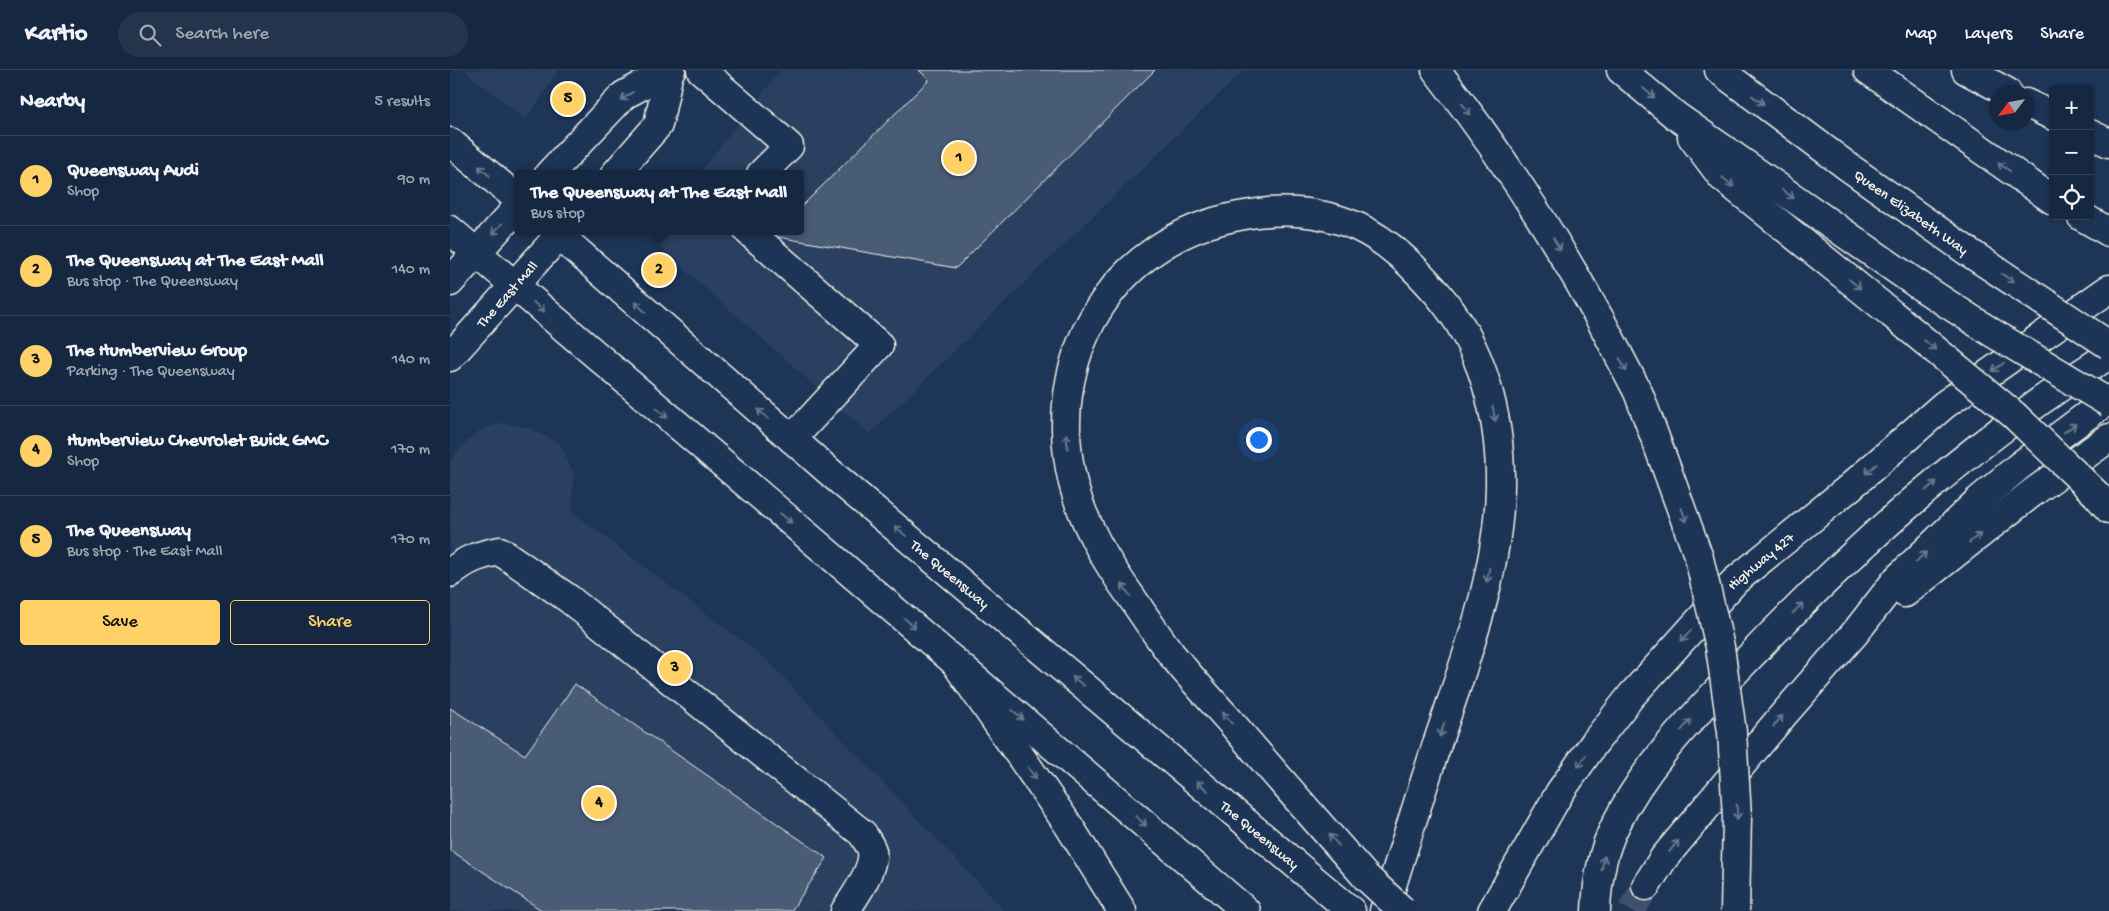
<!DOCTYPE html>
<html lang="en">
<head>
<meta charset="utf-8">
<style>
  :root { --surface:#162841; --page:#23344c; --text:#f1f3f6; --muted:#9ea6b1; --line:#35445a; --accent:#ffd166 }
  body { margin:0; font-family:"Gochi Hand",sans-serif; background:var(--page); color:var(--text) }
  .controls { position:absolute; right:15px; top:15px; display:grid; overflow:hidden; border-radius:5px; box-shadow:0 1px 4px #0004 }
  .controls button { width:45px; height:45px; display:grid; place-items:center; padding:0; border:0; border-bottom:1px solid var(--line); background:var(--surface); color:var(--text); font:25px sans-serif }
  .compass { position:absolute; left:1539px; top:15px; width:45px; height:45px; border-radius:50%; background:var(--surface); box-shadow:0 1px 4px #0004; rotate:238deg }
  .you { position:absolute; left:808px; top:369px; width:18px; height:18px; margin:-12px; border:4px solid #fff; border-radius:50%; background:#1a73e8; box-shadow:0 0 0 8px #1a73e833 }
  .badge { display:grid; place-items:center; width:32px; height:32px; border-radius:50%; background:var(--accent); color:#111; font-size:16px; font-weight:700 }
  .pin { position:absolute; translate:-50% -50%; border:2px solid #fff; box-shadow:0 1px 5px #0006 }
  .popup { position:absolute; left:64px; top:100px; width:290px; height:65px; box-sizing:border-box; display:grid; place-content:center; border-radius:5px; background:var(--surface); filter:drop-shadow(0 1px 4px #0005); font-size:16px; white-space:nowrap; color:var(--muted) }
  .popup b { font-size:19px; color:var(--text) }
  .popup::after { content:''; position:absolute; left:50%; top:100%; margin-left:-10px; border:10px solid transparent; border-top-color:var(--surface) }
  .list { margin:0; padding:0; list-style:none }
  h2 { display:flex; justify-content:space-between; align-items:center; height:65px; margin:0; padding:0 20px; font-size:21px }
  h2 small { font-size:16px; font-weight:400; color:var(--muted) }
  .list li { display:grid; grid-template-columns:32px 1fr auto; gap:15px; align-items:center; box-sizing:border-box; height:90px; padding:0 20px; border-top:1px solid var(--line) }
  .list b { display:block; font-size:19px; white-space:nowrap }
  .list p { margin:0; font-size:16px; white-space:nowrap; color:var(--muted) }
  .list em { font-size:16px; font-style:normal; color:var(--muted) }
  .actions { display:flex; gap:10px; padding:15px 20px }
  .actions a { flex:1; padding:11px 0; border:1px solid var(--accent); border-radius:5px; text-align:center; font-size:18px; color:var(--accent) }
  .actions .main { background:var(--accent); color:#111 }
  .icon { flex:none; width:28px; height:28px; fill:none; stroke:currentColor; stroke-width:2; stroke-linecap:round; stroke-linejoin:round }
  .map { position:relative; flex:none; width:1659px; height:841px; overflow:hidden }
  header { display:flex; align-items:center; gap:30px; box-sizing:border-box; height:70px; padding:0 25px; background:var(--surface); border-bottom:1px solid var(--line) }
  header strong { font-size:24px }
  nav { display:flex; gap:28px; margin-inline-start:auto; font-size:18px }
  .search { width:350px; height:45px; background:var(--page); display:flex; align-items:center; gap:12px; box-sizing:border-box; padding:0 18px; border-radius:28px; color:var(--muted); font-size:19px }
  main { display:flex }
  aside { flex:1; background:var(--surface) }
  .map>svg:first-child { display:block }
  .built { fill:#2a4060 }
  .building { fill:#485b74; stroke:#f4f1e8 }
  .lines { fill:none; stroke-linecap:round; stroke-linejoin:round }
  .highway-tunnel { stroke:#3d516d; stroke-width:28; stroke-dasharray:28 14; stroke-linecap:butt }
  .minor-casing { stroke:#f4f1e8; stroke-width:31 }
  .major-casing { stroke:#f4f1e8; stroke-width:31 }
  .highway-casing { stroke:#f4f1e8; stroke-width:31 }
  .minor { stroke:#1d3557; stroke-width:28 }
  .major { stroke:#1d3557; stroke-width:28 }
  .highway { stroke:#1d3557; stroke-width:28 }
  .highway-bridge-casing { stroke:#f4f1e8; stroke-width:31; stroke-linecap:butt }
  .highway-bridge { stroke:#1d3557; stroke-width:28 }
  .oneway { stroke:#68778a }
  .labels { text-anchor:middle; stroke-width:4.5; stroke-linejoin:round; paint-order:stroke }
  .street-label { font-size:15px; fill:#f4f1e8; stroke:#1d3557 }
</style>
</head>
<body>
<header>
<strong>Kartio</strong>
<div class="search"><svg class="icon" aria-label="search" viewBox="0 0 24 24"><circle cx="10" cy="10" r="6"/><path d="M15 15l6 6"/></svg>Search here</div>
<nav><a>Map</a><a>Layers</a><a>Share</a></nav>
</header>
<main>
<aside>
<h2>Nearby<small>5 results</small></h2>
<ul class="list">
<li><span class="badge">1</span><div><b>Queensway Audi</b><p>Shop</p></div><em>90 m</em></li>
<li><span class="badge">2</span><div><b>The Queensway at The East Mall</b><p>Bus stop · The Queensway</p></div><em>140 m</em></li>
<li><span class="badge">3</span><div><b>The Humberview Group</b><p>Parking · The Queensway</p></div><em>140 m</em></li>
<li><span class="badge">4</span><div><b>Humberview Chevrolet Buick GMC</b><p>Shop</p></div><em>170 m</em></li>
<li><span class="badge">5</span><div><b>The Queensway</b><p>Bus stop · The East Mall</p></div><em>170 m</em></li>
</ul>
<div class="actions"><a class="main">Save</a><a>Share</a></div>
</aside>
<div class="map">
<svg width="1659" height="841" viewBox="0 0 1659 841">
  <rect width="100%" height="100%" fill="#1d3557"/>
  <filter id="ink" filterUnits="userSpaceOnUse"><feTurbulence type="fractalNoise" baseFrequency=".02" numOctaves="2"/><feDisplacementMap in="SourceGraphic" scale="10" xChannelSelector="R" yChannelSelector="G"/><feConvolveMatrix kernelMatrix="1 2 1 2 8 2 1 2 1" color-interpolation-filters="sRGB"/></filter>
  <g filter="url(#ink)">
    <path class="built" d="M14,0h95l-33,50z
      M331,0h463l-375,364 -221,-197 4,-6h148v-57h-102z
      M52,353l28,5 30,16 14,30 -3,37 197,150 237,250h-555v-449l10,-14 21,-19z"/>
    <path class="building" d="M469,0h236l-199,198 -184,-32 4,-5h24v-23l129,-128z
      M125,614l252,174 -36,53h-248l-93,-61v-142l75,47z"/>
    <g class="lines">
      <path class="highway-tunnel" d="M1181,841l15,-25"/>
      <defs>
        <path id="minor" d="M251,0l88,76 -28,28
          M298,161l131,114 -87,94
          M0,503c17,-14 28,-18 50,-22l69,48 294,235c2,5 8,12 9,17 3,17 -18,47 -27,60"/>
        <g id="major">
          <path d="M0,72l68,57"/>
          <path d="M99,104l75,-79 47,-25"/>
          <path d="M165,104l43,-49 11,-53"/>
          <path d="M0,160l796,681"/>
          <path id="s1" d="M104,161l285,249 512,431"/>
          <path d="M0,212l68,-75"/>
          <path id="s2" d="M0,287l113,-126"/>
        </g>
        <g id="highway">
          <path d="M986,0c62,79 117,164 165,251"/>
          <path d="M1171,0l55,46 241,168"/>
          <path id="s3" d="M1269,0l128,96 120,85"/>
          <path d="M1418,0l185,130"/>
          <path d="M1516,0l41,22"/>
          <path d="M1576,33l27,13"/>
          <path d="M1640,64l19,9"/>
          <path d="M1242,67l30,40 170,137"/>
          <path d="M1631,146l28,16"/>
          <path d="M1646,424l13,15"/>
          <path d="M1455,523l127,-100 77,-55"/>
          <path d="M504,591l115,165 53,85"/>
          <path d="M916,807c-46,-52 -92,-104 -137,-157 -19,-21 -39,-43 -57,-65 -14,-18 -27,-38 -40,-57 -25,-35 -48,-72 -59,-115 -30,-124 38,-243 166,-267 40,-8 81,-6 119,11 32,15 56,40 79,66 46,53 64,124 63,193 -1,86 -34,172 -61,252 -19,57 -37,115 -55,173"/>
          <path d="M1196,816l17,-27 121,-145 71,-81 42,-54 82,-79 39,-33 91,-68"/>
          <path id="s4" d="M1042,841l68,-119 35,-50 36,-46 104,-115 114,-93 95,-83 165,-116"/>
          <path d="M1146,841c1,-29 6,-60 20,-87 29,-59 77,-107 122,-155 112,-118 233,-227 371,-314"/>
        </g>
      </defs>
      <use href="#minor" class="minor-casing"/>
      <use href="#major" class="major-casing"/>
      <use href="#highway" class="highway-casing"/>
      <use href="#minor" class="minor"/>
      <use href="#major" class="major"/>
      <use href="#highway" class="highway"/>
      <defs>
        <path id="highway-bridge" d="M1517,181l142,94
          M1467,214l74,48 118,71
          M1442,244l122,101 82,79
          M1151,251l37,71 28,75 33,91 21,89 12,85 5,85 -2,94
          M916,807l37,34"/>
      </defs>
      <use href="#highway-bridge" class="highway-bridge-casing"/>
      <use href="#highway-bridge" class="highway-bridge"/>
    </g>
    <defs><path id="oneway-shaft" d="M-6 0H5M1.5-3L5.5 0L1.5 3" fill="none" stroke-width="1.6" stroke-linecap="round" stroke-linejoin="round" transform="scale(1.25)"/></defs>
    <g class="oneway">
      <use href="#oneway-shaft" transform="translate(1199 23) rotate(40)"/>
      <use href="#oneway-shaft" transform="translate(177 26) rotate(145)"/>
      <use href="#oneway-shaft" transform="translate(1308 30) rotate(36)"/>
      <use href="#oneway-shaft" transform="translate(1016 39) rotate(55)"/>
      <use href="#oneway-shaft" transform="translate(1554 97) rotate(-145)"/>
      <use href="#oneway-shaft" transform="translate(34 101) rotate(-139)"/>
      <use href="#oneway-shaft" transform="translate(1278 112) rotate(40)"/>
      <use href="#oneway-shaft" transform="translate(1338 124) rotate(35)"/>
      <use href="#oneway-shaft" transform="translate(47 159) rotate(133)"/>
      <use href="#oneway-shaft" transform="translate(1107 174) rotate(58)"/>
      <use href="#oneway-shaft" transform="translate(1558 208) rotate(34)"/>
      <use href="#oneway-shaft" transform="translate(1405 214) rotate(39)"/>
      <use href="#oneway-shaft" transform="translate(89 237) rotate(41)"/>
      <use href="#oneway-shaft" transform="translate(190 237) rotate(-139)"/>
      <use href="#oneway-shaft" transform="translate(1480 275) rotate(40)"/>
      <use href="#oneway-shaft" transform="translate(1173 295) rotate(63)"/>
      <use href="#oneway-shaft" transform="translate(1548 297) rotate(145)"/>
      <use href="#oneway-shaft" transform="translate(212 343) rotate(40)"/>
      <use href="#oneway-shaft" transform="translate(313 344) rotate(-139)"/>
      <use href="#oneway-shaft" transform="translate(1044 344) rotate(80)"/>
      <use href="#oneway-shaft" transform="translate(1620 358) rotate(-36)"/>
      <use href="#oneway-shaft" transform="translate(617 371) rotate(-95)"/>
      <use href="#oneway-shaft" transform="translate(1421 399) rotate(139)"/>
      <use href="#oneway-shaft" transform="translate(1481 416) rotate(-40)"/>
      <use href="#oneway-shaft" transform="translate(1234 445) rotate(70)"/>
      <use href="#oneway-shaft" transform="translate(336 448) rotate(40)"/>
      <use href="#oneway-shaft" transform="translate(450 461) rotate(-140)"/>
      <use href="#oneway-shaft" transform="translate(1525 468) rotate(-38)"/>
      <use href="#oneway-shaft" transform="translate(1471 487) rotate(-44)"/>
      <use href="#oneway-shaft" transform="translate(1038 505) rotate(101)"/>
      <use href="#oneway-shaft" transform="translate(676 520) rotate(-125)"/>
      <use href="#oneway-shaft" transform="translate(1348 538) rotate(-45)"/>
      <use href="#oneway-shaft" transform="translate(460 553) rotate(40)"/>
      <use href="#oneway-shaft" transform="translate(1236 566) rotate(132)"/>
      <use href="#oneway-shaft" transform="translate(628 611) rotate(-140)"/>
      <use href="#oneway-shaft" transform="translate(568 645) rotate(41)"/>
      <use href="#oneway-shaft" transform="translate(777 648) rotate(-131)"/>
      <use href="#oneway-shaft" transform="translate(1328 651) rotate(-50)"/>
      <use href="#oneway-shaft" transform="translate(1236 655) rotate(-49)"/>
      <use href="#oneway-shaft" transform="translate(992 660) rotate(109)"/>
      <use href="#oneway-shaft" transform="translate(1132 691) rotate(125)"/>
      <use href="#oneway-shaft" transform="translate(582 703) rotate(55)"/>
      <use href="#oneway-shaft" transform="translate(752 716) rotate(-140)"/>
      <use href="#oneway-shaft" transform="translate(1287 742) rotate(87)"/>
      <use href="#oneway-shaft" transform="translate(691 751) rotate(41)"/>
      <use href="#oneway-shaft" transform="translate(884 770) rotate(-131)"/>
      <use href="#oneway-shaft" transform="translate(1224 776) rotate(-50)"/>
      <use href="#oneway-shaft" transform="translate(1153 793) rotate(-78)"/>
    </g>
  </g>
  <g class="labels">
    <g class="street-label">
      <text dy="5" stroke="none"><textPath href="#s3" startOffset="239">Queen Elizabeth Way</textPath></text>
      <text dy="5" stroke="none"><textPath href="#s2" startOffset="85">The East Mall</textPath></text>
      <text dy="5" stroke="none"><textPath href="#s4" startOffset="444">Highway 427</textPath></text>
      <text dy="5" stroke="none"><textPath href="#s1" startOffset="524">The Queensway</textPath></text>
      <text dy="5" stroke="none"><textPath href="#s1" startOffset="929">The Queensway</textPath></text>
    </g>
  </g>
</svg>
<div class="controls">
<button>+</button>
<button>−</button>
<button><svg class="icon" aria-label="locate" viewBox="0 0 24 24"><circle cx="12" cy="12" r="6"/><path d="M12 2v4M12 18v4M2 12h4M18 12h4"/></svg></button>
</div>
<svg class="compass" viewBox="-18 -18 36 36"><path d="M0-13l5 13h-10z" fill="#e53935"/><path d="M0 13l5-13h-10z" fill="#9ea6b1"/></svg>
<div class="you"></div>
<div class="pin badge" style="left:509px;top:88px">1</div>
<div class="pin badge" style="left:209px;top:200px">2</div>
<div class="popup"><b>The Queensway at The East Mall</b>Bus stop</div>
<div class="pin badge" style="left:225px;top:598px">3</div>
<div class="pin badge" style="left:149px;top:733px">4</div>
<div class="pin badge" style="left:118px;top:29px">5</div>
</div>
</main>
</body>
</html>
